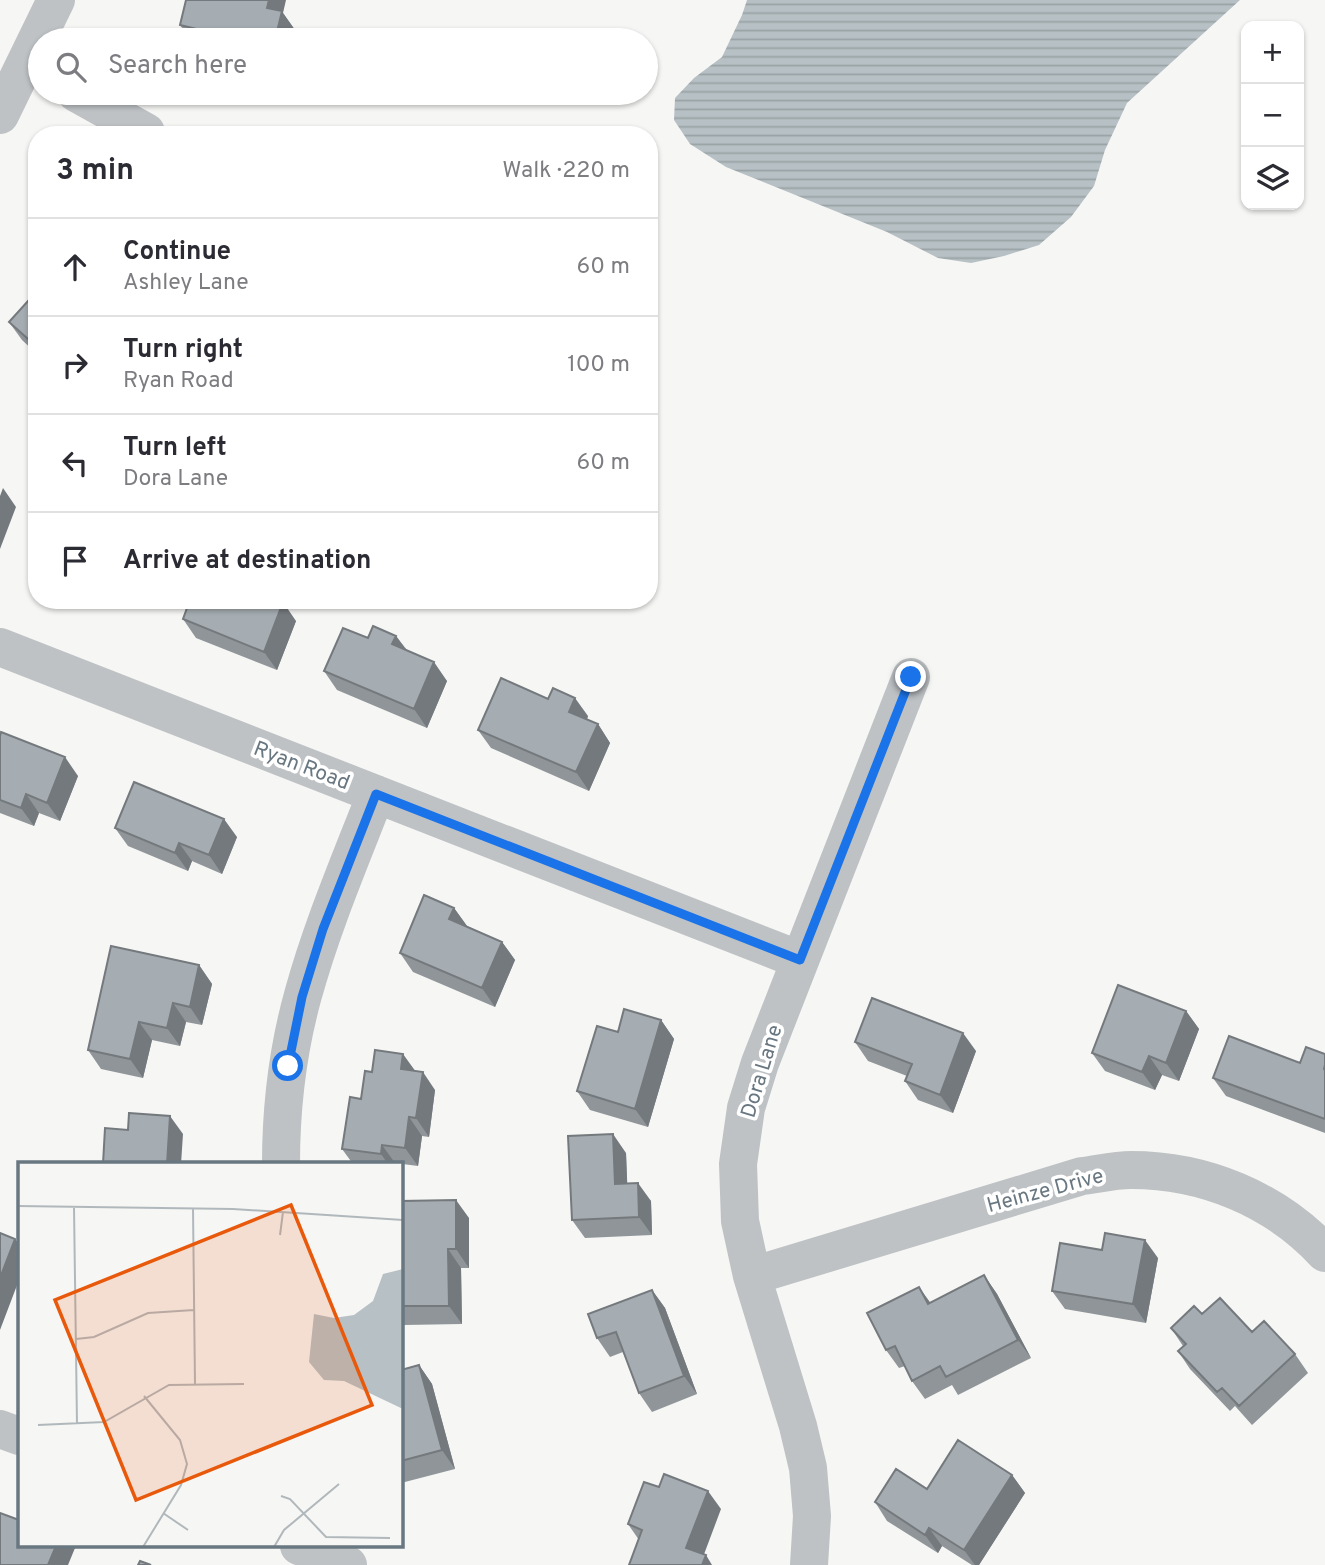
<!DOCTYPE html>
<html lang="en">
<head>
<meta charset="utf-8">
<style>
  :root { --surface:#fff; --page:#f2f2f3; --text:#2b2b33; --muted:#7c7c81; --line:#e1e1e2 }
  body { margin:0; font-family:Overpass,sans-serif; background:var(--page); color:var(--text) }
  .controls { position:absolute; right:21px; top:21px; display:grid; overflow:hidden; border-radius:14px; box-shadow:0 2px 5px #0004 }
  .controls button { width:63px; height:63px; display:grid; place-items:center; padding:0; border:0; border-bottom:2px solid var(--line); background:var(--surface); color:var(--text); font:35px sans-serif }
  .stop { position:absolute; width:21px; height:21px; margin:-16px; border:5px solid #1a73e8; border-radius:50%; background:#fff }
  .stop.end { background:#1a73e8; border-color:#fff; box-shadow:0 2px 7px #0008 }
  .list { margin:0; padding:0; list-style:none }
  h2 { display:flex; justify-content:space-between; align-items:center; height:91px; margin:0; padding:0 28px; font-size:30px }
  h2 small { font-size:23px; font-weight:400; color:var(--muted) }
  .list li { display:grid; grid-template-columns:46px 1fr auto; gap:21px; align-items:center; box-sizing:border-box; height:98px; padding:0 28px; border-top:2px solid var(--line) }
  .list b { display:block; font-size:26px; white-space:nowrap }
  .list p { margin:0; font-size:23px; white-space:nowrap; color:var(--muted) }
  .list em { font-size:23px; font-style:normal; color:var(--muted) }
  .icon { flex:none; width:38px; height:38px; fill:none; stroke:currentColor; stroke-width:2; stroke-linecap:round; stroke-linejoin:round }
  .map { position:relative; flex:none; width:1325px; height:1565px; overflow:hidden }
  .search { position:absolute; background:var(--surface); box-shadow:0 2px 5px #0004; left:28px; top:28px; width:630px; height:77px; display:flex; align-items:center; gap:18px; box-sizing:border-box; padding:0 24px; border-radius:38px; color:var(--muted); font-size:26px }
  .panel { position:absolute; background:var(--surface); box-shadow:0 2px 5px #0004; left:28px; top:126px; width:630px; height:483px; border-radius:28px }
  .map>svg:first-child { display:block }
  .water { fill:url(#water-rules) }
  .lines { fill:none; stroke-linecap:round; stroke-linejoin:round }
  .minor { stroke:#bec2c5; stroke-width:38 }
  .wall { fill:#8f9599 }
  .shaded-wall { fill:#74797d }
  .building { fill:#a6adb2; stroke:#74797d; stroke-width:2 }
  .route { stroke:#1a73e8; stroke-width:9 }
  .labels { text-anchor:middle; stroke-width:7; stroke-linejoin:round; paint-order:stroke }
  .street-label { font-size:21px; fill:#697781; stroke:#fff }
  .inset-road { fill:none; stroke:#b1b8bc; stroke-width:2 }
  .view { fill:#e8590c; fill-opacity:0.15; stroke:#e8590c; stroke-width:3.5 }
  .inset-edge { fill:none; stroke:#697781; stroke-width:3.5 }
</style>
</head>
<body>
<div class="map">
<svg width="1325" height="1565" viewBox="0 0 1325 1565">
  <defs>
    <pattern id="water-rules" width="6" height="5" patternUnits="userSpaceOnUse" patternTransform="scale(1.75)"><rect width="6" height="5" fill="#b7c1c5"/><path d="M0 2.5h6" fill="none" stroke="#99a2a5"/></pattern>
  </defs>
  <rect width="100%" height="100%" fill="#f6f6f4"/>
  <path class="water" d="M747,0h493l-113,103 -22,47 -11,36 -23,31 -32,28 -35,11 -33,7 -33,-5 -51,-26 -161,-65 -36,-23 -16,-24 1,-22 19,-20 28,-21 20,-42z"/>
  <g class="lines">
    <path class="minor" d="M76,93l70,39
      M0,115l56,-115
      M0,647l800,313
      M281,1164c0,-56 7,-115 22,-169 19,-69 47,-134 73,-201
      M752,1276l330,-100c16,-2 33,-6 49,-6 73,0 144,29 194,83
      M0,1429l19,7
      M299,1546l49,19
      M809,1565l3,-49 -4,-48 -10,-42 -46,-150 -12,-55 -2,-57 8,-56 14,-45 151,-386"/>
  </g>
  <path class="wall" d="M283,13l12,17 -2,10h-102l-11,-15z
    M37,291v63l-15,-14 -13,-18z
    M109,600h17l-2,6z
    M183,619l113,2 -19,49 -81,-32z
    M396,636l11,14 40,31 -20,47 -90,-38 -13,-19 44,-33z
    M588,716l-1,4 11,4 12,19 -21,48 -98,-43 -13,-18z
    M0,736l78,40 -18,45 -21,-8 -5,13 -34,-13z
    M115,828l122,9 -15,37 -30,-13 -4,10 -60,-25z
    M454,908l13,18 35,16 13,18 -20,47 -82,-35 -13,-19z
    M199,965l13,19 -10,41 -16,-3 -6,24 -28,-6 -9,38 -42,-9 -13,-19z
    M1186,1011l13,18 -20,52 -17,-6 -7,15 -50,-19 -13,-18z
    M661,1020l13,19 -26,88 -58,-17 -13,-19 41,-59z
    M855,1042l121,9 -23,62 -35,-13 -13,-19 2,-5 -39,-15z
    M1325,1054v79l-99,-37 -13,-18 87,-15z
    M372,1072l63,18 -6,47 -7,-1 -4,30 -23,-3v1h-42l-11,-15z
    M626,1153l1,30 24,18 1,34 -67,3 -13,-18z
    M401,1201l68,17v50h-8l1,56 -58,1 -3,-5z
    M1158,1258l-12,65 -81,-14 -13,-18z
    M984,1275l13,19 34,64 -73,37 -6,-10 -27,14 -13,-18 -7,-15 -6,2 -13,-18 44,-47z
    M652,1290l13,18 32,86 -45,18 -13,-19 -16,-41 -13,5 -13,-19z
    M1202,1314l50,18 43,22 13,19 -56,52 -17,-19 -5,5 -40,-42 -12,-18 5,-5 -12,-18z
    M419,1365l13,19 23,85 -54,14v-113z
    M1012,1475l13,18 -46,72h-7l-30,-19 -4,7 -51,-32 -12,-19 52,-13z
    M721,1509l-82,31 -11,-16z"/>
  <path class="shaded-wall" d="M269,0h17l-3,13 12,17 -2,10h-18l-8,-32z
    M3,488l13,19 -16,42v-53z
    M120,600h6l-2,6z
    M283,602l13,19 -19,49 -13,-18z
    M396,636l13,18 -17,-10z
    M434,662l13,19 -20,47 -13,-19z
    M575,698l13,18 -6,15 -13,-19z
    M598,724l12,19 -21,48 -13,-19z
    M65,757l13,19 -18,45 -13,-18z
    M26,794l13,19 -5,13 -13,-18z
    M224,819l13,18 -15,37 -13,-19z
    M179,843l13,18 -4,10 -13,-18z
    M454,908l13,18 -18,-7z
    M502,942l13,18 -20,47 -13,-19z
    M199,965l13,19 -10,41 -12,-18z
    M173,1003l13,19 -6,24 -13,-18z
    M1186,1011l13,18 -20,52 -13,-18z
    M661,1020l13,19 -26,88 -13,-18z
    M139,1022l13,18 -9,38 -13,-19z
    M963,1033l13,18 -23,62 -13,-18z
    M403,1054l13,18 -15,-3z
    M1149,1056l13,19 -7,15 -13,-18z
    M423,1072l12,18 -6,47 -13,-19z
    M170,1116l13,18 -2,30h-14z
    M409,1117l13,19 -4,30 -13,-18z
    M613,1134l13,19 2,49 -13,-18z
    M382,1145l13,18v1h-7l-7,-10z
    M638,1183l13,18 1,34 -13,-18z
    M456,1200l13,18v50l-13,-19z
    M15,1239l4,5v36l-19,50v-52z
    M1145,1240l13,18 -12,65 -13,-19z
    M448,1249l13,19 1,56 -13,-18z
    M984,1275l13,19 34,64 -13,-18z
    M919,1287l13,18 -4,-1z
    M652,1290l13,18 32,86 -13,-18z
    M419,1365l13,19 23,85 -13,-19z
    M1012,1475l13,18 -46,72h-4l-11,-15z
    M708,1491l13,18 -21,56 -14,-17z
    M929,1528l13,18 -4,7 -13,-18z
    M56,1546h18l1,2 -7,17h-20z
    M706,1555l6,10h-10z"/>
  <path class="building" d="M186,0h83l-2,8 15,3 -7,29h-33l-62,-15z
    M37,291v56l-28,-25z
    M190,600h88l5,2 -19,50 -81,-33z
    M373,626l23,10 -4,8 42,18 -20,47 -90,-38 19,-43 25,10z
    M501,678l47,21 5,-11 22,10 -6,14 29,12 -22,48 -98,-42z
    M1,732l64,25 -18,46 -21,-9 -5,14 -21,-8v-64z
    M134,782l90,37 -15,36 -30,-12 -4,10 -60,-25z
    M424,895l30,13 -5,11 53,23 -20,46 -82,-35z
    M111,946l88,19 -9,42 -17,-4 -6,25 -28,-6 -9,37 -42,-9z
    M1118,985l68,26 -20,52 -17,-7 -7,16 -50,-19z
    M872,998l91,35 -23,62 -35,-14 7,-17 -57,-22z
    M624,1009l37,11 -26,89 -58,-18 20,-65 21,6z
    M1229,1036l71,27 6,-16 19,7v11l-1,4 1,1v49l-112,-41z
    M375,1050l28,4 -2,15 22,3 -7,46 -7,-1 -4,31 -23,-3 -1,9 -39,-5 8,-52 11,2 4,-28 7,1z
    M129,1113l41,3 -3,48h-64l2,-36 23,2z
    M613,1134l2,50 23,-1 1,34 -67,3 -4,-84z
    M456,1200v49h-8l1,57h-48v-105z
    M0,1233l15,6 -15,39z
    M1105,1233l40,7 -12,64 -81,-13 8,-48 42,7z
    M984,1275l34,65 -72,37 -6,-11 -28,15 -17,-35 -9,4 -19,-37 52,-26 9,17z
    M652,1290l32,86 -45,17 -23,-61 -19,6 -9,-24z
    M1220,1298l32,34 12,-11 31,33 -56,52 -17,-18 -5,4 -39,-41 8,-7 -15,-16 23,-22 8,8z
    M419,1365l23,85 -41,11v-91z
    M958,1440l54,35 -48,75 -35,-22 -4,7 -50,-33 21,-33 31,20z
    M664,1474l44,17 -22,57 20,7 -4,10h-73l13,-35 -14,-6 16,-42 15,5z
    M0,1513l19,7v26h37l-8,19h-48z
    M140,1561l11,4h-13z"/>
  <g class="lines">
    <path class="route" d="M288,1066l14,-69 21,-68 53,-135 424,166 111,-283"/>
  </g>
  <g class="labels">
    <g class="street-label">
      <text transform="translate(302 765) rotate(21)" y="7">Ryan Road</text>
      <text transform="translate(761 1071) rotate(-73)" y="7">Dora Lane</text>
      <text transform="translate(1045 1190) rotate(-15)" y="7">Heinze Drive</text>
    </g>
  </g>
  <g transform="translate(18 1162)">
    <rect width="385" height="385" fill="#f6f6f4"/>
    <path d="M385,107v140l-59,-28 -20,-1 -15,-18 5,-48 20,4 20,-3 19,-14 10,-27z" fill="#b7c1c5"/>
    <path class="inset-road" d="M0,44l215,3 170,11M56,45l3,217M175,47l2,175M262,73l3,-23M58,177l18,-2 54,-24 46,-3M20,263l66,-3 65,-37 75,-1M263,334l9,3 36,38 64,1M145,351l25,17M125,385l38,-62 6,-21 -7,-24 -36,-44M256,385l10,-17 55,-46"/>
    <path class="view" d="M273,43l81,200 -236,95 -81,-200z"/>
    <rect width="385" height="385" class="inset-edge"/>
  </g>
</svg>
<div class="controls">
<button>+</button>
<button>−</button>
<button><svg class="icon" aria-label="layers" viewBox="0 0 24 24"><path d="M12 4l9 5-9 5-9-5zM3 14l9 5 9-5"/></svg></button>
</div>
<div class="stop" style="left:288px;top:1066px"></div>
<div class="stop end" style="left:911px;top:677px"></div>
<div class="search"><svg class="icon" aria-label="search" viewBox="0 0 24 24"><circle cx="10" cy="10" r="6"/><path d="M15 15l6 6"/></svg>Search here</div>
<section class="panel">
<h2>3 min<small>Walk · 220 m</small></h2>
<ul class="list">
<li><svg class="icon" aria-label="ahead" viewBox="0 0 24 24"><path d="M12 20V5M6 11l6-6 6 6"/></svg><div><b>Continue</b><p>Ashley Lane</p></div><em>60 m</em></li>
<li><svg class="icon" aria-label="right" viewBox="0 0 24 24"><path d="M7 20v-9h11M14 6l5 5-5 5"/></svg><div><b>Turn right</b><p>Ryan Road</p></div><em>100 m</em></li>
<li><svg class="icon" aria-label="left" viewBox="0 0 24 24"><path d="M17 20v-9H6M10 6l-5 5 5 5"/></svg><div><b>Turn left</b><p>Dora Lane</p></div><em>60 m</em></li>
<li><svg class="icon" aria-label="arrive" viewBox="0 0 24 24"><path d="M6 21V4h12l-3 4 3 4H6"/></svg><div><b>Arrive at destination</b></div></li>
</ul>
</section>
</div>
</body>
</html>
